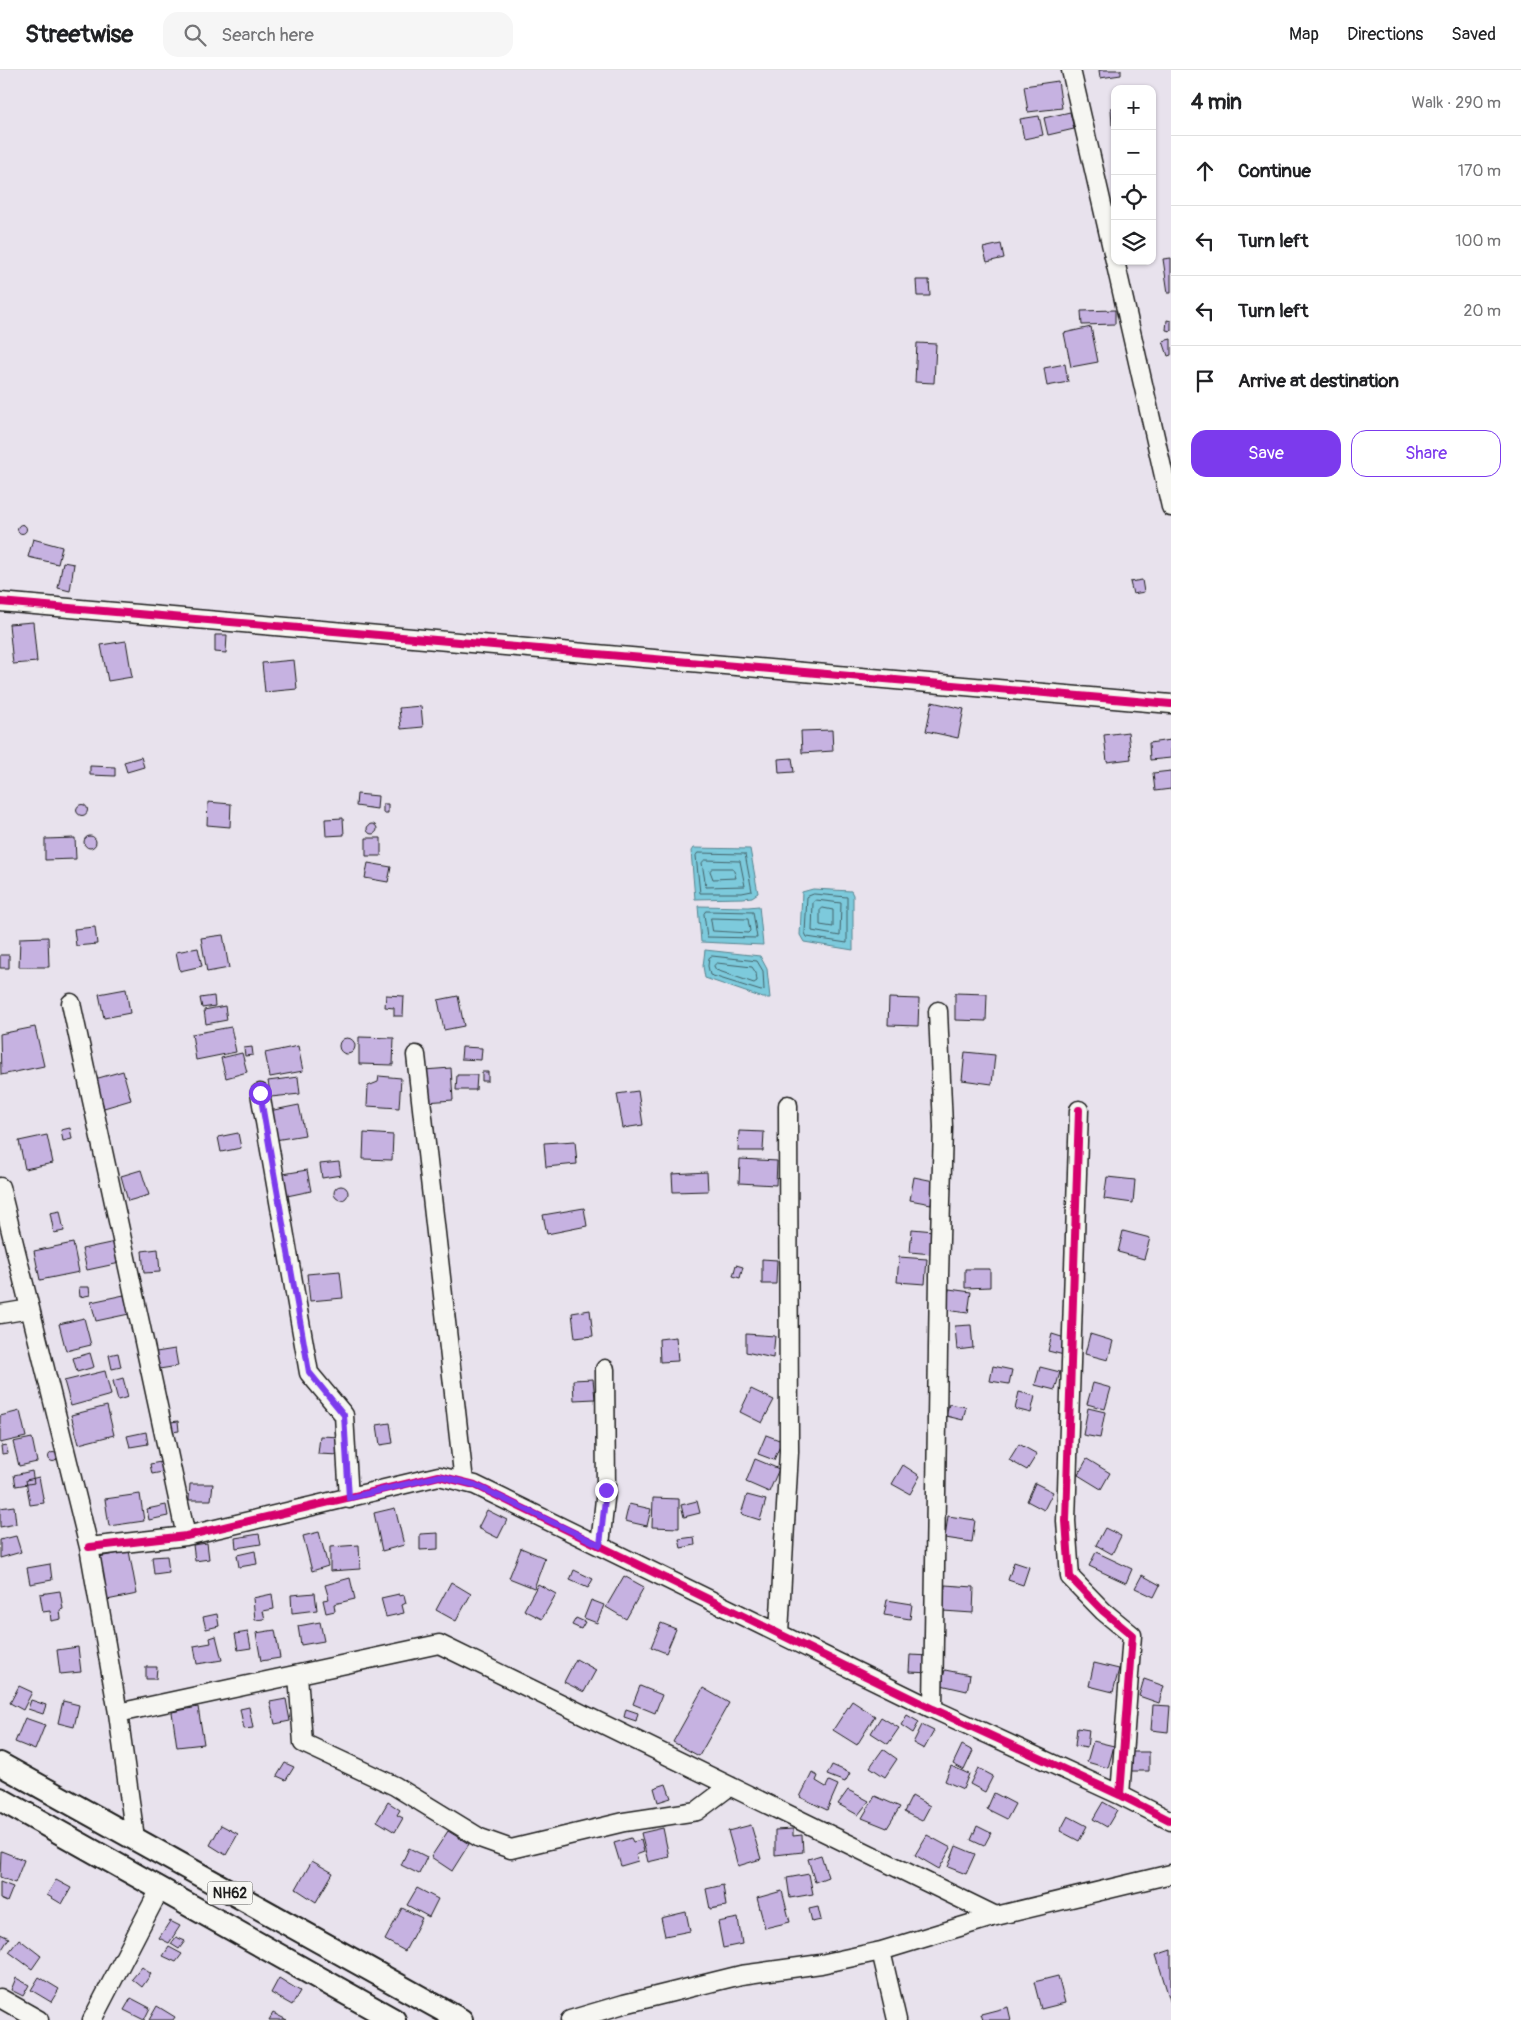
<!DOCTYPE html>
<html lang="en">
<head>
<meta charset="utf-8">
<style>
  :root { --surface:#fff; --page:#f6f6f6; --text:#202124; --muted:#757577; --line:#e0e0e0; --accent:#7c3aed }
  body { margin:0; font-family:Pangolin,sans-serif; background:var(--page); color:var(--text) }
  .controls { position:absolute; right:15px; top:15px; display:grid; overflow:hidden; border-radius:10px; box-shadow:0 1px 4px #0004 }
  .controls button { width:45px; height:45px; display:grid; place-items:center; padding:0; border:0; border-bottom:1px solid var(--line); background:var(--surface); color:var(--text); font:25px sans-serif }
  .stop { position:absolute; width:15px; height:15px; margin:-11px; border:4px solid #7c3aed; border-radius:50%; background:#fff }
  .stop.end { background:#7c3aed; border-color:#fff; box-shadow:0 1px 5px #0008 }
  .list { margin:0; padding:0; list-style:none }
  h2 { display:flex; justify-content:space-between; align-items:center; height:65px; margin:0; padding:0 20px; font-size:21px }
  h2 small { font-size:16px; font-weight:400; color:var(--muted) }
  .list li { display:grid; grid-template-columns:32px 1fr auto; gap:15px; align-items:center; box-sizing:border-box; height:70px; padding:0 20px; border-top:1px solid var(--line) }
  .list b { display:block; font-size:19px; white-space:nowrap }
  .list em { font-size:16px; font-style:normal; color:var(--muted) }
  .actions { display:flex; gap:10px; padding:15px 20px }
  .actions a { flex:1; padding:11px 0; border:1px solid var(--accent); border-radius:15px; text-align:center; font-size:18px; color:var(--accent) }
  .actions .main { background:var(--accent); color:#fff }
  .icon { flex:none; width:28px; height:28px; fill:none; stroke:currentColor; stroke-width:2; stroke-linecap:round; stroke-linejoin:round }
  .map { position:relative; flex:none; width:1171px; height:1950px; overflow:hidden }
  header { display:flex; align-items:center; gap:30px; box-sizing:border-box; height:70px; padding:0 25px; background:var(--surface); border-bottom:1px solid var(--line) }
  header strong { font-size:24px }
  nav { display:flex; gap:28px; margin-inline-start:auto; font-size:18px }
  .search { width:350px; height:45px; background:var(--page); display:flex; align-items:center; gap:12px; box-sizing:border-box; padding:0 18px; border-radius:15px; color:var(--muted); font-size:19px }
  main { display:flex }
  aside { flex:1; background:var(--surface) }
  .map>svg:first-child { display:block }
  .water { fill:#7dcadc; stroke:#56848f }
  .lines { fill:none; stroke-linecap:round; stroke-linejoin:round }
  .shore { stroke:#436269; stroke-width:1 }
  .building { fill:#c6b2e1; stroke:#1c1c1c }
  .minor-casing { stroke:#1c1c1c; stroke-width:21 }
  .major-casing { stroke:#1c1c1c; stroke-width:26 }
  .minor { stroke:#f6f6f2; stroke-width:18 }
  .major { stroke:#f6f6f2; stroke-width:22 }
  .cycleway-casing { stroke:#f6f6f2; stroke-width:11 }
  .cycleway { stroke:#d6006c; stroke-width:8 }
  .route { stroke:#7c3aed; stroke-width:6 }
  .labels { text-anchor:middle; stroke-width:4; stroke-linejoin:round; paint-order:stroke }
  .shield { fill:#f6f6f2; stroke:#5d5d5c; stroke-width:1 }
  .shield-label { font-size:14px; font-weight:bold; fill:#1c1c1c }
</style>
</head>
<body>
<header>
<strong>Streetwise</strong>
<div class="search"><svg class="icon" aria-label="search" viewBox="0 0 24 24"><circle cx="10" cy="10" r="6"/><path d="M15 15l6 6"/></svg>Search here</div>
<nav><a>Map</a><a>Directions</a><a>Saved</a></nav>
</header>
<main>
<div class="map">
<svg width="1171" height="1950" viewBox="0 0 1171 1950">
  <rect width="100%" height="100%" fill="#e8e2ed"/>
  <filter id="ink" filterUnits="userSpaceOnUse"><feTurbulence type="fractalNoise" baseFrequency=".02" numOctaves="2"/><feDisplacementMap in="SourceGraphic" scale="10" xChannelSelector="R" yChannelSelector="G"/><feConvolveMatrix kernelMatrix="1 2 1 2 8 2 1 2 1" color-interpolation-filters="sRGB"/></filter>
  <g filter="url(#ink)">
    <path class="water" d="M693,778l57,1 8,44 -6,4 -9,1 -48,1 -4,-48z
      M813,819l38,2 2,4v55l-49,-8 -4,-7 2,-43z
      M698,836l50,1 11,-1 4,39 -62,-3z
      M705,880l55,6 7,13 3,29h-7l-58,-20 -2,-12z"/>
    <g class="lines">
      <path class="shore" d="M698,783l47,1 7,37 -10,2h-42l-4,-37z
        M705,790l35,1 5,25 -39,1 -4,-24z
        M713,798h20l3,10 -23,1 -3,-8z
        M814,824l33,3v46l-40,-6 -2,-4 2,-36z
        M816,830l25,3 -1,33 -28,-5 1,-28z
        M823,838l10,2v17l-13,-2v-14z
        M706,841l47,1 4,26 -50,-1 -3,-23z
        M711,848l37,1 2,12 -2,2 -35,-2z
        M712,886l45,5 6,10 1,19 -3,1 -51,-16 -2,-9 1,-8z
        M717,893l35,4 4,6 1,8 -3,2 -38,-13 -2,-4z"/>
    </g>
    <path class="building" d="M1099,0h22v5l-21,3z
      M1058,11l4,27 -34,4 -4,-26z
      M1111,38h4v17h-3z
      M1070,42l4,17 -26,6 -4,-17z
      M1039,46l4,19 -19,4 -4,-20z
      M1001,174l3,14 -17,4 -4,-14z
      M1171,188v35h-3l-5,-34z
      M916,210h13l1,16h-13z
      M1115,240v14l-33,1 -1,-14z
      M1167,250l4,1v10l-5,-1z
      M1091,257l7,35 -27,5 -7,-34z
      M1171,269v16l-3,1 -5,-15z
      M917,273l19,1 -2,39 -19,-1z
      M1065,294l3,18 -21,4 -3,-18z
      M17.5 459a4.5 4.5 0 1 1 9 0a4.5 4.5 0 1 1-9 0Z
      M33,469l29,8 -4,17 -30,-7z
      M63,492l11,2 -4,27 -12,-3z
      M1142,510l2,12 -11,2 -3,-12z
      M33,552l4,40 -24,2 -4,-40z
      M215,565h12l-1,18 -11,-1z
      M126,571l6,36 -24,4 -7,-36z
      M294,590l3,29 -32,3 -3,-29z
      M932,632l32,7 -6,29 -32,-7z
      M421,636l2,21 -22,2 -2,-21z
      M832,660l1,21 -31,2 -1,-22z
      M1128,662l3,27 -24,3 -3,-27z
      M1171,670v18l-21,2 -1,-17z
      M141,687l3,10 -17,5 -3,-10z
      M792,688l2,14 -15,1 -1,-14z
      M90,696l25,1v9l-25,-1z
      M1171,701v18l-16,2 -2,-18z
      M357,724l21,2 -1,13 -21,-3z
      M208,732l23,2 -1,23 -23,-2z
      M383,734h5v9h-5z
      M76.5 740a5.5 5.5 0 1 1 11 0a5.5 5.5 0 1 1-11 0Z
      M343,748l1,17 -18,1 -1,-17z
      M367 759a5 5 0 1 1 10 0a5 5 0 1 1-10 0Z
      M84 772a6 6 0 1 1 12 0a6 6 0 1 1-12 0Z
      M75,768l1,21 -31,1v-21z
      M366,768h15v18h-15z
      M368,793l23,4 -3,15 -23,-4z
      M95,857l2,17 -21,2 -2,-17z
      M223,865l6,33 -22,4 -6,-34z
      M48,867l1,30h-30l1,-29z
      M198,878l4,18 -22,5 -4,-19z
      M0,885h9v13h-9z
      M126,919l4,24 -26,5 -5,-24z
      M955,923l32,1 -1,27 -31,-1z
      M386,925l18,1 -1,20h-9v-8l-9,-1z
      M214,926l1,10 -13,2 -2,-10z
      M458,926l6,30 -20,4 -6,-30z
      M889,928l30,1 -1,27 -30,-1z
      M225,936l2,14 -21,4 -2,-14z
      M35,957l9,39 -43,9 -1,-41z
      M231,957l5,25 -40,8 -4,-26z
      M359,967l35,1 -1,27 -34,-1z
      M339 976a8 8 0 1 1 16 0a8 8 0 1 1-16 0Z
      M298,976l5,25 -33,6 -5,-24z
      M252,977l1,8 -8,1 -1,-8z
      M462,977l20,1 -1,12 -20,-1z
      M965,982l30,3 -3,29 -30,-4z
      M242,983l5,19 -21,6 -5,-20z
      M451,998l2,32 -27,2 -2,-32z
      M123,1001l8,29 -27,8 -9,-29z
      M482,1002h6v9h-6z
      M457,1005h20l-1,15h-20z
      M379,1006l22,2 -2,30 -32,-2 1,-20 10,-4z
      M298,1007l2,17 -29,3 -3,-16z
      M638,1021l5,34 -20,3 -6,-34z
      M299,1035l6,30 -30,5 -6,-29z
      M70,1058l2,11 -9,2 -2,-11z
      M739,1061l25,1 -1,19h-25z
      M238,1063l3,15 -20,4 -3,-15z
      M364,1063l29,2 -1,25 -29,-1z
      M47,1065l6,28 -28,6 -6,-28z
      M575,1071l2,23 -31,3 -2,-24z
      M740,1089l37,2 -1,24 -37,-2z
      M339,1092l2,13 -19,3 -2,-14z
      M141,1100l8,25 -21,6 -7,-25z
      M307,1100l4,21 -24,5 -4,-22z
      M707,1102l1,19 -35,1 -1,-18z
      M914,1107l20,4 -3,23 -21,-4z
      M1107,1107l28,3 -2,23 -29,-4z
      M334 1123a7 7 0 1 1 14 0a7 7 0 1 1-14 0Z
      M584,1138l3,18 -40,8 -4,-19z
      M60,1141l4,20 -10,2 -4,-20z
      M912,1159l22,2 -2,23 -22,-2z
      M1123,1161l27,7 -6,21 -26,-7z
      M115,1172l5,21 -33,7 -5,-21z
      M73,1173l6,29 -39,8 -6,-29z
      M158,1179l2,23 -16,1 -2,-22z
      M899,1187l28,2 -2,25 -28,-2z
      M762,1189l15,1 -1,24h-14z
      M736,1195l7,2 -3,11 -7,-2z
      M965,1199h25v18l-25,1z
      M340,1201l3,27 -33,3 -3,-27z
      M79,1217h10l1,8 -10,2z
      M949,1219l22,3 -3,21 -22,-3z
      M124,1225l5,19 -33,7 -5,-19z
      M590,1240l3,26 -18,2 -3,-25z
      M84,1248l7,27 -25,6 -7,-27z
      M971,1255l2,23 -16,2 -2,-24z
      M746,1264l29,2 -2,22 -27,-6z
      M1052,1264l16,5 -4,16 -16,-4z
      M1090,1264l23,7 -5,19 -23,-6z
      M676,1267l2,24 -18,1 -1,-23z
      M175,1279l3,17 -25,4 -3,-17z
      M90,1283l4,14 -17,5 -4,-14z
      M118,1283l3,14 -9,2 -3,-14z
      M993,1296l19,4 -3,14 -19,-3z
      M1040,1297l20,5 -5,18 -20,-5z
      M105,1301l6,24 -40,11 -7,-25z
      M123,1308l5,19 -10,3 -5,-19z
      M593,1309l2,20 -21,1 -1,-20z
      M1093,1313l18,5 -6,21 -18,-5z
      M751,1319l23,11 -12,23 -22,-11z
      M1019,1322l16,4 -4,17 -16,-4z
      M949,1334l17,3 -3,13 -17,-4z
      M107,1336l7,29 -35,9 -8,-29z
      M1088,1338l17,4 -5,26 -17,-3z
      M20,1341l6,26 -26,6v-27z
      M178,1351l1,10 -7,1 -1,-10z
      M390,1353l3,20 -13,2 -3,-20z
      M146,1362l2,12 -18,3 -3,-11z
      M766,1365l16,6 -8,19 -16,-6z
      M320,1366l22,1 -2,18 -22,-1z
      M32,1368l5,24 -18,4 -6,-24z
      M1019,1374l18,10 -10,16 -18,-10z
      M6,1375l2,8 -6,1 -1,-8z
      M48.5 1387a4.5 4.5 0 1 1 9 0a4.5 4.5 0 1 1-9 0Z
      M755,1389l24,10 -10,23 -23,-10z
      M1087,1389l23,14 -9,16 -23,-14z
      M166,1391l2,10 -16,3 -2,-10z
      M903,1395l17,11 -10,18 -18,-10z
      M32,1401l2,12 -18,3 -2,-11z
      M39,1407l5,26 -14,2 -4,-25z
      M1035,1413l18,9 -9,18 -17,-9z
      M190,1414h23l-2,16h-22z
      M140,1424l4,27 -35,5 -4,-27z
      M747,1425l19,5 -6,20 -19,-6z
      M653,1428l26,1v29l-27,-1z
      M697,1431l3,12 -16,4 -3,-12z
      M629,1434l22,5 -4,17 -22,-5z
      M166,1435l2,11 -19,4 -2,-11z
      M14,1436l2,18 -16,3v-19z
      M395,1438l9,37 -22,6 -8,-38z
      M487,1440l20,10 -9,18 -20,-10z
      M948,1446l27,4 -3,22 -27,-4z
      M1105,1458l16,8 -9,18 -16,-9z
      M319,1462l9,34 -16,5 -9,-35z
      M438,1463v16l-18,1v-16z
      M259,1464l2,10 -25,4 -1,-10z
      M16,1466l5,16 -21,6v-18z
      M694,1467l1,8 -14,3 -2,-9z
      M207,1473l2,16 -14,2 -2,-16z
      M359,1475l1,24 -30,2v-24z
      M521,1478l24,10 -11,30 -25,-10z
      M129,1481l8,43 -30,6 -8,-43z
      M255,1481l2,13 -18,3 -2,-12z
      M1096,1482l36,17 -6,14 -37,-17z
      M167,1486l2,16 -15,2 -2,-17z
      M1014,1492l15,5 -6,18 -15,-5z
      M50,1494l2,16 -22,4 -3,-16z
      M574,1500l19,9 -5,9 -18,-8z
      M1142,1505l18,10 -6,12 -19,-9z
      M624,1506l20,11 -18,32 -20,-12z
      M350,1508l5,21 -21,5 1,7 -9,2 -3,-13 6,-1 -4,-14z
      M451,1512l20,12 -15,27 -20,-11z
      M538,1514l18,10 -14,25 -18,-9z
      M945,1515l29,2 -1,26 -30,-2z
      M60,1521l3,18 -3,1 1,9 -10,2 -1,-10 -7,1 -3,-18z
      M315,1523l2,17 -25,3 -1,-18z
      M272,1524l2,15 -11,2 2,8 -10,1 -2,-22z
      M399,1524v2l5,-1 2,8 -4,2 2,8 -18,4 -5,-19z
      M591,1530l13,5 -7,18 -13,-5z
      M887,1530l25,4 -2,15 -26,-4z
      M217,1544l2,12 -13,3 -3,-12z
      M576,1548l9,4 -4,7 -9,-4z
      M320,1552l4,19 -23,4 -3,-19z
      M661,1553l15,6 -10,24 -15,-6z
      M275,1560l5,28 -19,3 -5,-28z
      M248,1562l3,16 -13,2 -3,-16z
      M216,1566l6,24 -25,4 -3,-18 17,-3 -1,-5z
      M78,1577l3,25 -21,2 -3,-24z
      M910,1585l22,1 -1,17 -22,-1z
      M576,1589l20,11 -12,22 -20,-10z
      M1094,1593l25,6 -6,23 -24,-6z
      M146,1597h11l-1,12h-10z
      M945,1600l25,5 -3,16 -26,-6z
      M1144,1609l20,7 -5,17 -20,-7z
      M19,1616l13,6 -9,18 -13,-7z
      M640,1616l22,9 -7,18 -22,-9z
      M703,1618l26,15 -30,53 -26,-14z
      M286,1629l4,22 -15,3 -5,-22z
      M31,1630l15,5 -3,9 -15,-5z
      M63,1631l16,4 -5,22 -16,-4z
      M852,1631l23,15 -18,29 -24,-15z
      M1153,1635l17,1 -2,26 -17,-2z
      M198,1637l6,37 -27,3 -5,-35z
      M249,1637l4,21 -9,1 -4,-20z
      M626,1639l12,4 -2,8 -12,-4z
      M907,1645l12,7 -6,11 -12,-8z
      M881,1647l18,11 -11,16 -17,-11z
      M25,1648l20,7 -10,25 -20,-8z
      M922,1655l12,6 -10,18 -11,-6z
      M1077,1658l12,2 -2,18 -12,-2z
      M1093,1671l21,5 -6,22 -21,-6z
      M962,1675l11,6 -9,19 -11,-6z
      M883,1679l14,10 -12,18 -15,-10z
      M1129,1682h20v19h-20z
      M285,1693l9,4 -8,13 -9,-4z
      M832,1695l18,8 -5,9 -18,-7z
      M951,1696l18,8 -6,15 -18,-8z
      M978,1698l15,8 -8,16 -15,-8z
      M812,1703l6,3 -2,5 10,6 3,-6 9,4 -11,25 -27,-13z
      M666,1714l5,14 -13,4 -4,-14z
      M848,1720l21,11 -11,14 -20,-11z
      M994,1723l21,11 -8,15 -20,-10z
      M875,1726l25,11 -13,21 -25,-10z
      M912,1726l18,10 -8,15 -18,-9z
      M388,1732l12,8 -3,5 6,3 -8,14 -18,-11z
      M1103,1732l14,8 -10,17 -14,-8z
      M1068,1746l19,10 -8,15 -19,-10z
      M221,1755l17,9 -12,21 -16,-10z
      M751,1755l10,34 -23,7 -10,-35z
      M977,1756l14,7 -7,13 -13,-6z
      M663,1758l6,29 -21,5 -7,-29z
      M793,1759v7l9,-1 1,17 -28,3v-25z
      M448,1761l21,13 -17,27 -21,-14z
      M927,1765l24,13 -12,21 -24,-14z
      M631,1768l2,4 8,-2 3,12 -8,3 2,6 -17,5 -7,-23z
      M956,1776l19,8 -9,20 -18,-7z
      M409,1778l18,9 -8,17 -18,-9z
      M1,1781l23,9 -9,23 -15,-6z
      M821,1785l7,22 -13,5 -7,-23z
      M312,1791l21,12 -17,29 -20,-13z
      M809,1804l4,20 -23,4 -3,-20z
      M56,1810l15,8 -9,16 -15,-9z
      M0,1812l13,5 -6,15 -7,-3z
      M723,1815l3,21 -16,3 -4,-20z
      M417,1818l21,11 -9,18 -22,-12z
      M782,1821l8,31 -25,6 -8,-30z
      M818,1837l3,13 -9,2 -3,-13z
      M402,1838l20,10 -17,33 -20,-11z
      M686,1842l4,19 -25,5 -4,-18z
      M738,1848l4,26 -19,4 -5,-26z
      M170,1851l10,5 -11,17 -10,-5z
      M0,1864l9,4 -8,13h-1z
      M176,1867l9,4 -6,8 -8,-5z
      M19,1869l22,17 -9,13 -23,-17z
      M169,1877l13,7 -6,8 -13,-6z
      M1171,1880v54l-15,-49z
      M142,1897l9,7 -9,13 -10,-8z
      M1058,1906l7,27 -24,6 -7,-27z
      M39,1907l20,12 -8,13 -20,-12z
      M16,1908l13,7 -6,11 -12,-6z
      M279,1908l21,13 -8,14 -21,-12z
      M131,1928l19,10 -6,12 -20,-10z
      M157,1936l18,11 -2,3h-24z
      M1008,1937l3,13h-28l-2,-6z
      M273,1943l14,7h-18z"/>
    <g class="lines">
      <defs>
        <path id="minor" d="M1071,0l44,191
          M1115,191l56,246
          M0,532l1171,102
          M71,933l115,533
          M416,985l48,427
          M260,1023l49,280 35,42 5,84
          M1079,1040l-13,411 4,56 33,34 29,24 -12,160
          M0,1117l89,360 29,166 17,125
          M0,1244l30,-5
          M600,1475l6,-55 -1,-121
          M89,1477l97,-11 253,-60 36,9 458,224 187,86 51,26
          M779,1563l10,-181 -1,-347
          M298,1605l5,68 92,43 85,52 31,11 113,-27 73,-11 33,-25
          M933,1639l6,-433 4,-149 -5,-116
          M118,1643l321,-69 557,272
          M881,1881l16,69
          M0,1928l39,22
          M92,1950l68,-131
          M570,1950l54,-16 117,-29 80,-11 60,-13 115,-35 175,-42"/>
        <path id="major" d="M0,1694l461,256
          M0,1729l394,221"/>
      </defs>
      <use href="#minor" class="minor-casing"/>
      <use href="#major" class="major-casing"/>
      <use href="#minor" class="minor"/>
      <use href="#major" class="major"/>
      <defs>
        <path id="cycleway" d="M0,532l1171,102
          M1079,1040l-13,411 4,56 33,34 29,24 -12,160
          M89,1477l97,-11 253,-60 36,9 458,224 187,86 51,26"/>
      </defs>
      <use href="#cycleway" class="cycleway-casing"/>
      <use href="#cycleway" class="cycleway"/>
    </g>
  </g>
  <g class="lines" filter="url(#ink)">
    <path class="route" d="M260,1023l49,279 35,43 5,83 91,-22 35,9 125,60 6,-55"/>
  </g>
  <g class="labels">
    <rect class="shield" x="207.5" y="1811.5" width="45" height="23" rx="4"/>
    <g class="shield-label">
      <text x="230" y="1828">NH62</text>
    </g>
  </g>
</svg>
<div class="controls">
<button>+</button>
<button>−</button>
<button><svg class="icon" aria-label="locate" viewBox="0 0 24 24"><circle cx="12" cy="12" r="6"/><path d="M12 2v4M12 18v4M2 12h4M18 12h4"/></svg></button>
<button><svg class="icon" aria-label="layers" viewBox="0 0 24 24"><path d="M12 4l9 5-9 5-9-5zM3 14l9 5 9-5"/></svg></button>
</div>
<div class="stop" style="left:260px;top:1023px"></div>
<div class="stop end" style="left:606px;top:1420px"></div>
</div>
<aside>
<h2>4 min<small>Walk · 290 m</small></h2>
<ul class="list">
<li><svg class="icon" aria-label="ahead" viewBox="0 0 24 24"><path d="M12 20V5M6 11l6-6 6 6"/></svg><div><b>Continue</b></div><em>170 m</em></li>
<li><svg class="icon" aria-label="left" viewBox="0 0 24 24"><path d="M17 20v-9H6M10 6l-5 5 5 5"/></svg><div><b>Turn left</b></div><em>100 m</em></li>
<li><svg class="icon" aria-label="left" viewBox="0 0 24 24"><path d="M17 20v-9H6M10 6l-5 5 5 5"/></svg><div><b>Turn left</b></div><em>20 m</em></li>
<li><svg class="icon" aria-label="arrive" viewBox="0 0 24 24"><path d="M6 21V4h12l-3 4 3 4H6"/></svg><div><b>Arrive at destination</b></div></li>
</ul>
<div class="actions"><a class="main">Save</a><a>Share</a></div>
</aside>
</main>
</body>
</html>
